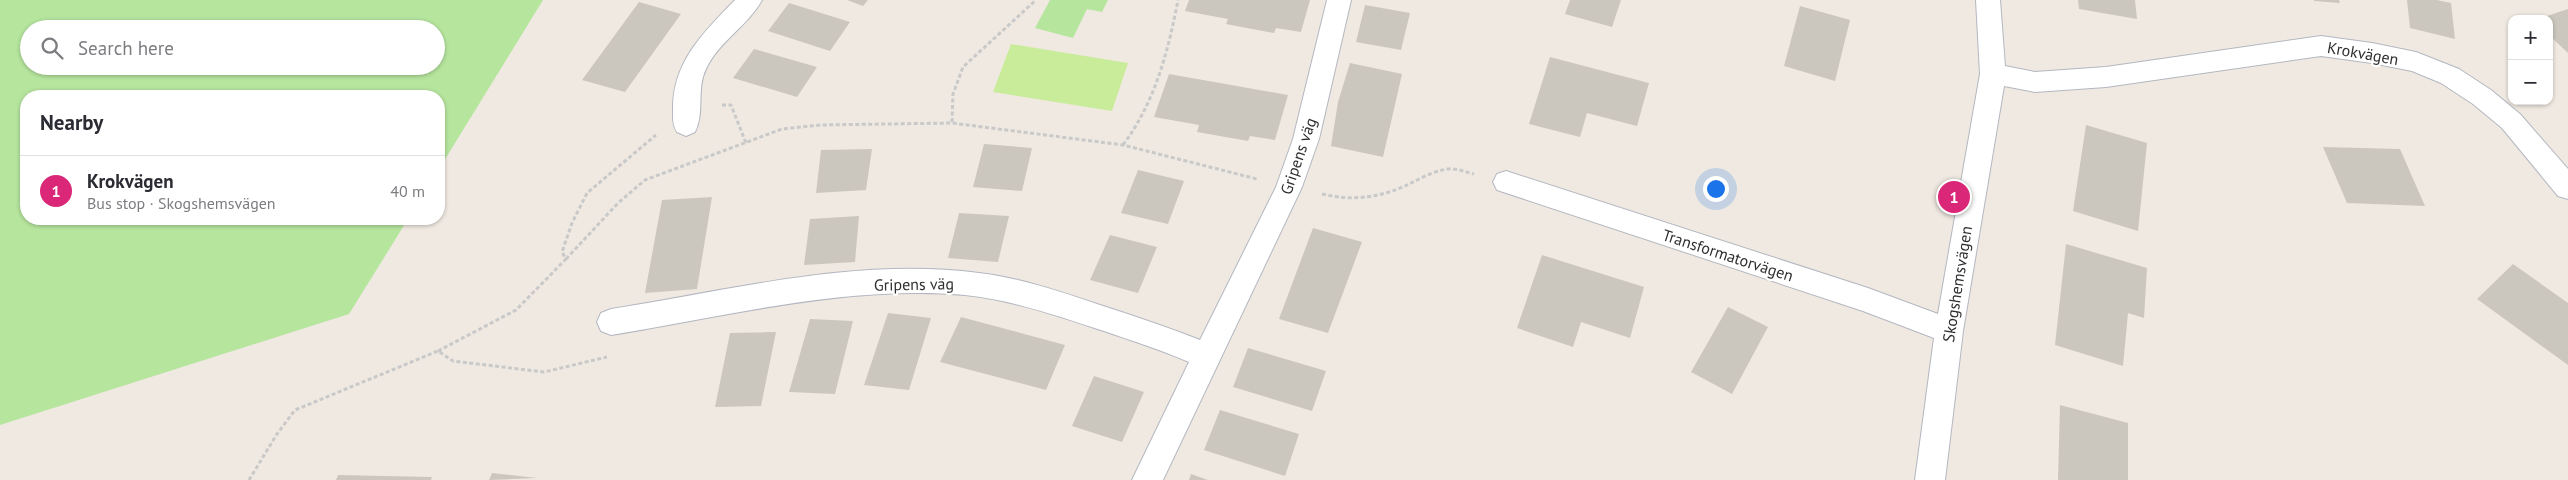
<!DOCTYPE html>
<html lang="en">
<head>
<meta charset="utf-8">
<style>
  :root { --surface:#fff; --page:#f7f7f7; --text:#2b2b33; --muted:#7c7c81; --line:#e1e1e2; --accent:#db2777 }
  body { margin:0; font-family:"PT Sans",sans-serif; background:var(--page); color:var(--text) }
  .controls { position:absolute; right:15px; top:15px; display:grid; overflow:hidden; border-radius:10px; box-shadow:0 1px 4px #0004 }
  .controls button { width:45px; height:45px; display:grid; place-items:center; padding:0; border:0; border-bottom:1px solid var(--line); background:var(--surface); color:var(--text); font:25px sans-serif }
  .you { position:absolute; left:1715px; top:188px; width:18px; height:18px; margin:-12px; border:4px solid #fff; border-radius:50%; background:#1a73e8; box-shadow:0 0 0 8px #1a73e833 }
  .badge { display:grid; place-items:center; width:32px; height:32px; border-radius:50%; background:var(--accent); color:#fff; font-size:16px; font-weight:700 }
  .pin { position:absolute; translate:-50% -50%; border:2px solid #fff; box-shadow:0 1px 5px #0006 }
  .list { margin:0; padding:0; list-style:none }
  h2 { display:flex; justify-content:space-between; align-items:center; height:65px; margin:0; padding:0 20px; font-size:21px }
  h2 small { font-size:16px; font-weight:400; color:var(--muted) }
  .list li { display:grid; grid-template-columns:32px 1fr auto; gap:15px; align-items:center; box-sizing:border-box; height:70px; padding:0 20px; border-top:1px solid var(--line) }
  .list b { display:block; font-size:19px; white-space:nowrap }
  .list p { margin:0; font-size:16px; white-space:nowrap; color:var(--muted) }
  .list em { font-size:16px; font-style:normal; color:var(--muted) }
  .icon { flex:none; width:28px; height:28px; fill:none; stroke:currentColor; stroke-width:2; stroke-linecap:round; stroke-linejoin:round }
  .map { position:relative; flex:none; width:2568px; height:480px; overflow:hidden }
  .search { position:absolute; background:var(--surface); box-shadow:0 1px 4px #0004; left:20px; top:20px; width:425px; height:55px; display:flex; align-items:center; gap:12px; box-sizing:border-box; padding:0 18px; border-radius:28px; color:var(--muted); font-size:19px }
  .panel { position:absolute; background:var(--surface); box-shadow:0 1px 4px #0004; left:20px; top:90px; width:425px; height:135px; border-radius:20px }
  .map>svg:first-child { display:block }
  .green { fill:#b6e59e; fill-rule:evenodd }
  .pitch { fill:#c9ec9a }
  .building { fill:#cbc7bf }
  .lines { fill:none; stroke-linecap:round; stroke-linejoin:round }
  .street-casing { stroke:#b4b7c1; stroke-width:2 }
  .path { stroke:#c9c9c9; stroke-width:3; stroke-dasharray:4 2.5; stroke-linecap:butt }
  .street { fill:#fff; fill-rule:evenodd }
  .labels { text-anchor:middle; stroke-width:4.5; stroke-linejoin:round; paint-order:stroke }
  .street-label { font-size:16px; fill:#2e2e2e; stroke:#fff }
</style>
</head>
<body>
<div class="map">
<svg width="2568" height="480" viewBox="0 0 2568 480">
  <rect width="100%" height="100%" fill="#efe9e1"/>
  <path class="green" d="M0,0h543l-104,169v-73h-413v123h382l-59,95 -349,111zM29,29h407v37h-407z
    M1050,0h58l-6,12 -15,-3 -14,29 -38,-10z"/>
  <path class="pitch" d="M1011,44l117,19 -16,48 -119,-19z"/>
  <path class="building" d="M847,0h21l-5,6z
    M1189,0h121l-9,32 -25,-4 -2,5 -48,-9 2,-5 -43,-8z
    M1570,0h51l-9,27 -47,-13z
    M2078,0h57l2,19 -58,-10z
    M2314,0h25l1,3 -26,-2z
    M2407,0h30l14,3 4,36 -45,-11z
    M639,2l42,12 -56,78 -43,-12z
    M789,3l61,19 -20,29 -62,-20z
    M1365,5l45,8 -9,37 -45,-8z
    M1800,6l50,14 -15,61 -51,-15z
    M2568,9v44l-19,-18v-16l-8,-1z
    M754,49l63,18 -20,30 -64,-19z
    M1550,57l99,26 -12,43 -50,-13 -7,24 -51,-13z
    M1350,63l52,11 -19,83 -52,-11 7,-44z
    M1169,74l119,21 -13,45 -25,-4 -2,5 -51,-9 2,-7 -45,-8z
    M2086,125l61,18 -9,88 -65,-20z
    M984,144l48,4 -10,43 -49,-4z
    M2323,147l77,2 25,57 -78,-3z
    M872,149l-6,41 -50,3 5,-43z
    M1138,170l46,11 -16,43 -47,-11z
    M712,197l-15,92 -52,4 17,-93z
    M959,213l50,3 -11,46 -50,-4z
    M859,216l-4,46 -51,3 6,-46z
    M1313,228l49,14 -34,91 -49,-14z
    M1110,235l47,12 -19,46 -48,-13z
    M2066,244l81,24 -3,50 -16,-5 -5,53 -68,-21z
    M1542,255l102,32 -14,51 -49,-16 -8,25 -56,-19z
    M2513,264l55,39v62l-91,-66z
    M1728,307l40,20 -36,67 -41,-22z
    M888,313l43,5 -22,72 -45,-5z
    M961,317l104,28 -19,45 -106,-28z
    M810,319l43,2 -18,73 -46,-2z
    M776,332l-15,74 -46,1 15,-74z
    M1248,348l78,23 -14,40 -79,-24z
    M1094,376l50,16 -22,50 -50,-16z
    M2060,405l68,18v57h-70z
    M1220,410l79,24 -14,42 -81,-26z
    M492,473l45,5 -48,2z
    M1191,474l17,6h-19z
    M338,475l94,2 -1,3h-95z"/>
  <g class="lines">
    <defs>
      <path id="street" d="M735,0h27c-14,26 -43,41 -56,69 -10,20 -1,44 -11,63l-9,4 -9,-4c-5,-8 -4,-16 -4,-26 1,-46 32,-75 62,-106z
        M1327,0h24l-32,139 -17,48 -139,293h-31l57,-118c-28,-12 -56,-21 -85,-31 -46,-15 -91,-31 -139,-36 -119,-10 -238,21 -354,40l-10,-4 -4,-9 4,-9 10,-4c120,-19 246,-52 368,-36 42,5 82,19 121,32 34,11 67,22 100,35l76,-153 17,-48z
        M1976,0h24l5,66 30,6 71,-5 215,-31 51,7 44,9 43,17 32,21 29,24 48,55v30l-10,-3 -56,-68 -29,-24 -32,-21 -29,-12 -40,-8 -51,-7 -215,31 -71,5 -31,-6 -41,245 -18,149h-30l19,-142 -71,-27 -366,-121 -4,-8 4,-8 9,-3 362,117 70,26 42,-240z"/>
    </defs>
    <use href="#street" class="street-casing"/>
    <path class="path" d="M722,105h9l15,38
      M952,122l1,-28 10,-27 73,-67
      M1123,145c32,-43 45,-93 55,-145
      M1322,194c29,7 56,4 83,-8 13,-6 27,-15 43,-17 9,-1 17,3 26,5
      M566,259l52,-56 27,-23 137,-51 38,-4 132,-2 171,22 134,34
      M438,351l78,-41 50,-51 -4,-7 10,-29 15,-30 69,-58
      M249,480l28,-46 18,-24 143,-59 15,10 91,11 63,-15"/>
    <use href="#street" class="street"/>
  </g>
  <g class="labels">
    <g class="street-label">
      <text transform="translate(2363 53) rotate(10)" y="6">Krokvägen</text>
      <text transform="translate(1298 156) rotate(-71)" y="6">Gripens väg</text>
      <text transform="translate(1728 255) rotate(18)" y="6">Transformatorvägen</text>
      <text transform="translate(914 284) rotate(-1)" y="6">Gripens väg</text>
      <text transform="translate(1957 284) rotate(-81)" y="6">Skogshemsvägen</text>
    </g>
  </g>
</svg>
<div class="controls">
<button>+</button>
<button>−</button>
</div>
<div class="you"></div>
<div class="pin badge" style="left:1954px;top:197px">1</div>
<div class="search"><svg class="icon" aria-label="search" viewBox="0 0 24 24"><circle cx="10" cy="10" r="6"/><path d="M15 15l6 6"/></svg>Search here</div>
<section class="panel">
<h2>Nearby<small></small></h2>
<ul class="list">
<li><span class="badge">1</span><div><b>Krokvägen</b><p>Bus stop · Skogshemsvägen</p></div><em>40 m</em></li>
</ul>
</section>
</div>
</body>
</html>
